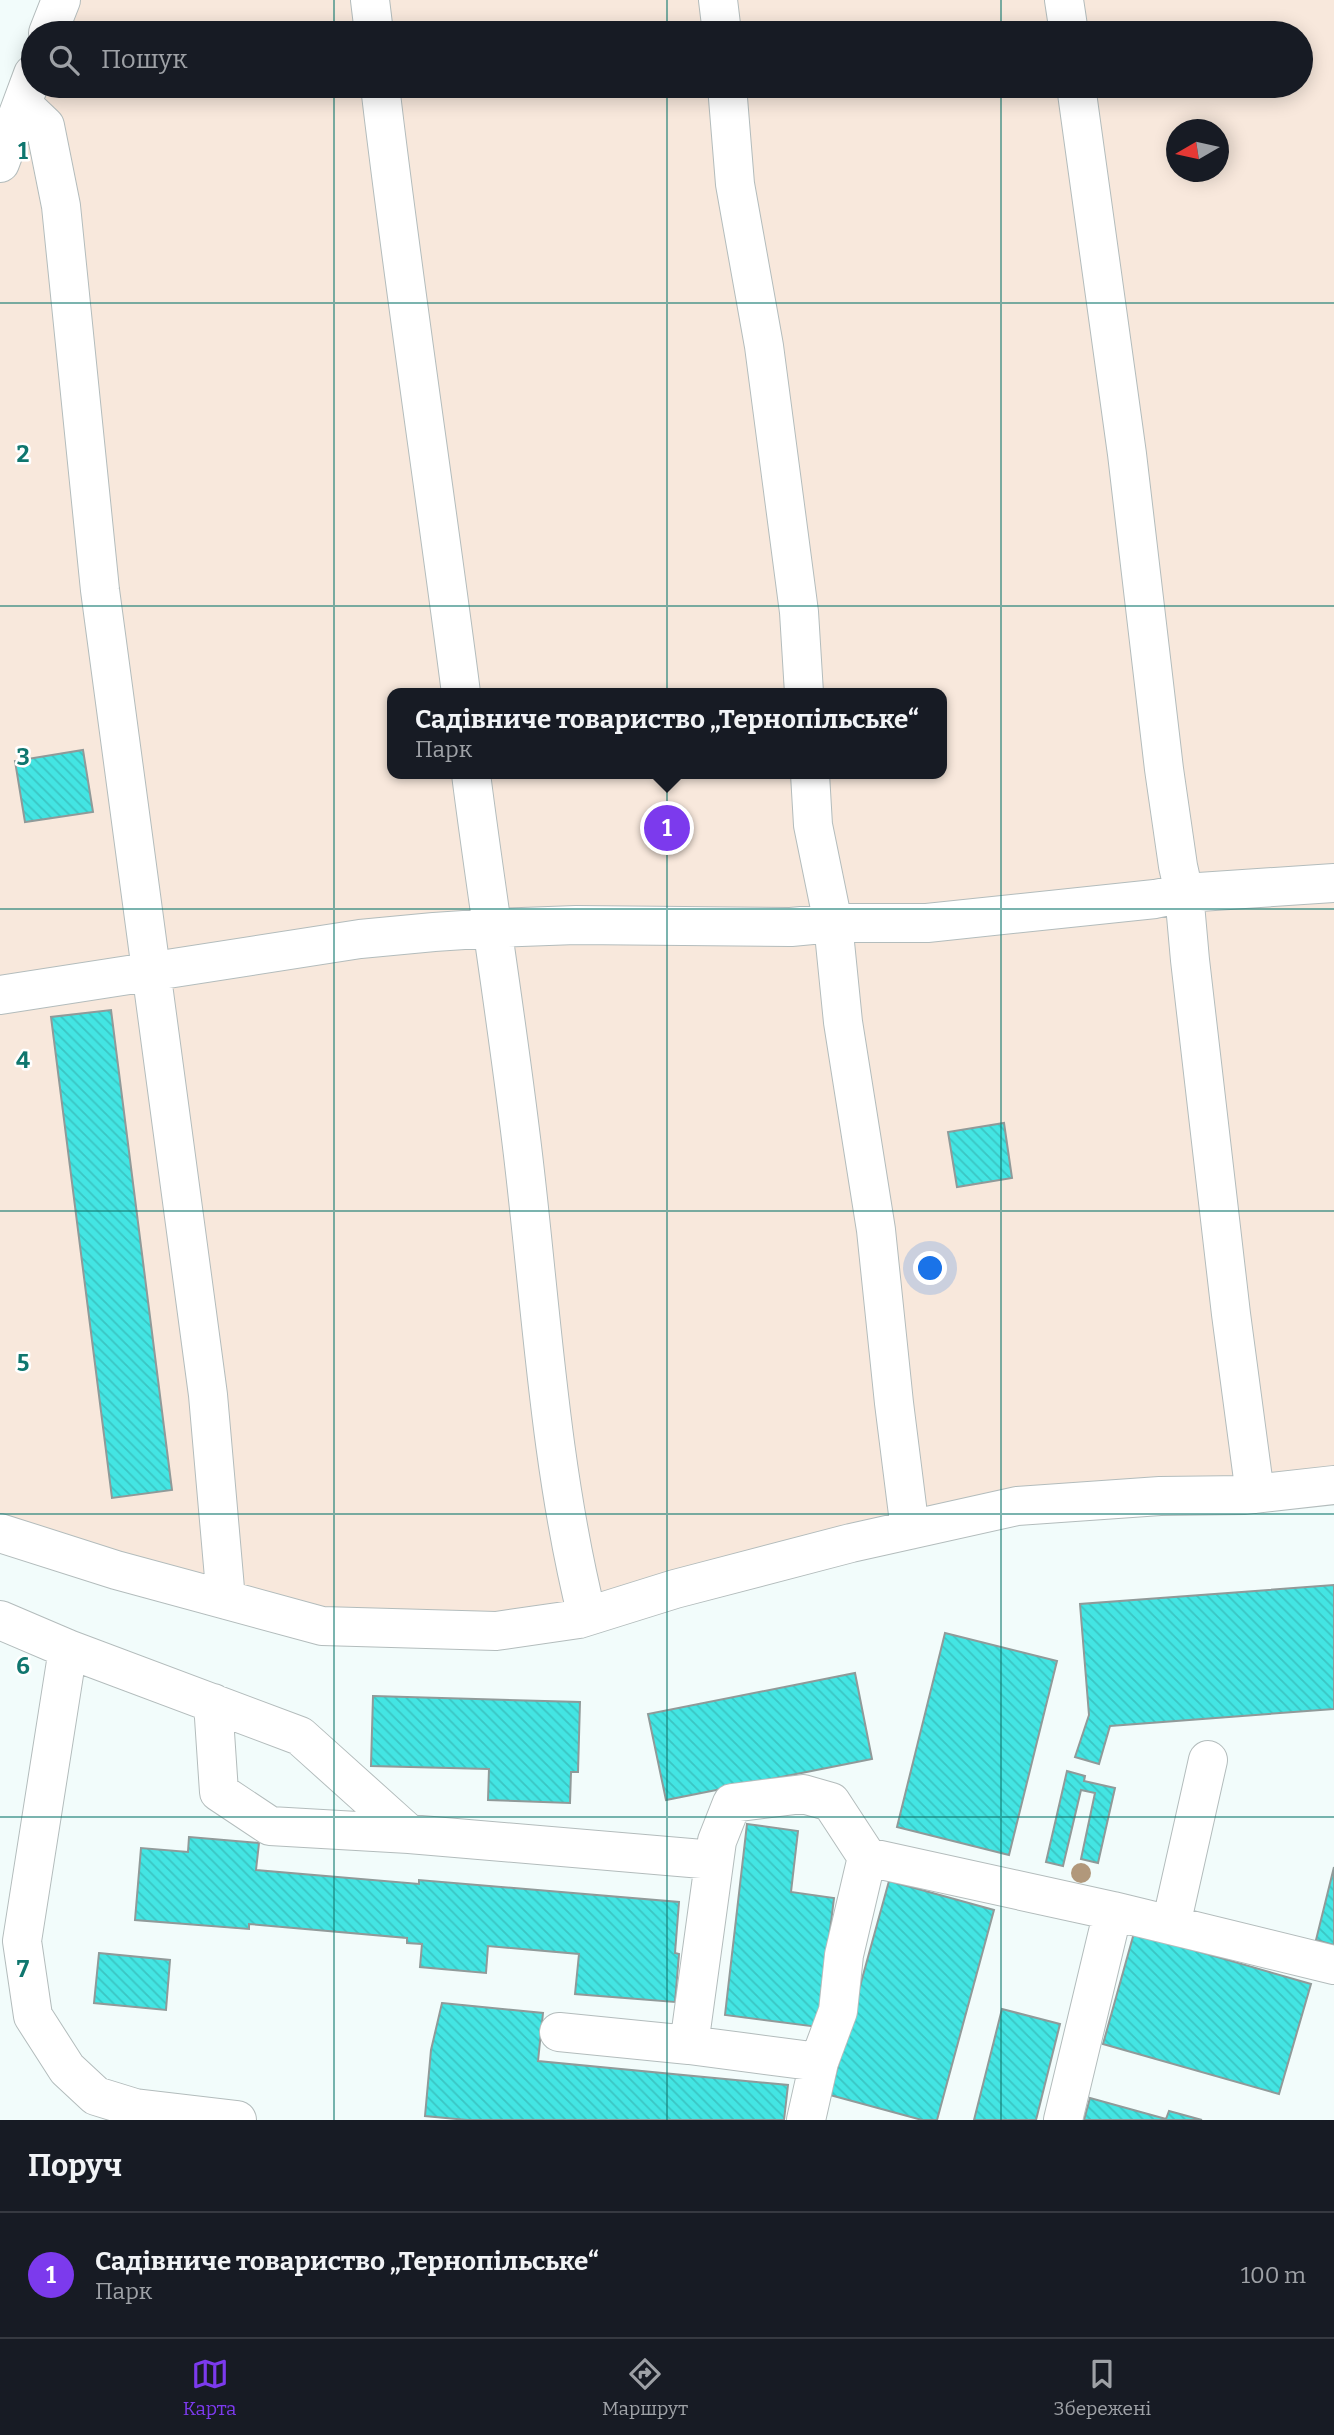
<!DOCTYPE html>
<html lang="uk">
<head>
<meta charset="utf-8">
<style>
  :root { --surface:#171b24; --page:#242831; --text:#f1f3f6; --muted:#9ea1a6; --line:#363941; --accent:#7c3aed }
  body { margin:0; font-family:Bitter,serif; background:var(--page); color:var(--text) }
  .compass { position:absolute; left:1166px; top:119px; width:63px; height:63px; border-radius:50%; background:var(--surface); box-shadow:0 4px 18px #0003; rotate:261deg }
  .you { position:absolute; left:931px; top:1269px; width:24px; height:24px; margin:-18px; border:5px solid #fff; border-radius:50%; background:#1a73e8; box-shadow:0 0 0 10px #1a73e833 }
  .badge { display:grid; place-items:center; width:46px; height:46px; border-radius:50%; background:var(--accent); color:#fff; font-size:23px; font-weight:700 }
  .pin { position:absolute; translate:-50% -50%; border:4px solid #fff; box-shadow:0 2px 7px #0006 }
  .popup { position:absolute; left:387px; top:688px; width:560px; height:91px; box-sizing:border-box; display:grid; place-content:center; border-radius:14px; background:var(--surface); filter:drop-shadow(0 2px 5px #0005); font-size:23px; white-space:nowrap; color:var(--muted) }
  .popup b { font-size:26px; color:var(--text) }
  .popup::after { content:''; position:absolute; left:50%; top:100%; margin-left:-14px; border:14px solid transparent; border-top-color:var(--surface) }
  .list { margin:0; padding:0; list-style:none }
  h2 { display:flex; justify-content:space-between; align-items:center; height:91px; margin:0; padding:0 28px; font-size:30px }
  h2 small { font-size:23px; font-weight:400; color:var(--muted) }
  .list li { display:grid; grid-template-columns:46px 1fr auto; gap:21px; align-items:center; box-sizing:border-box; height:126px; padding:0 28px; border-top:2px solid var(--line) }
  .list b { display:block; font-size:26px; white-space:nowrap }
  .list p { margin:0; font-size:23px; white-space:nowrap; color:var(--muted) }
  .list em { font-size:23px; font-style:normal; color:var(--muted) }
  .icon { flex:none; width:38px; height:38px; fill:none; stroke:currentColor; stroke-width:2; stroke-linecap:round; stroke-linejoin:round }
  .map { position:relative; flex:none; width:1334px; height:2120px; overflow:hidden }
  .search { position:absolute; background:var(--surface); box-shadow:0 4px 18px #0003; left:21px; right:21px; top:21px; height:77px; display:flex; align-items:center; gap:18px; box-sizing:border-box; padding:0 24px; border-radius:38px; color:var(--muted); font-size:26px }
  .sheet { height:217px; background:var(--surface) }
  nav { display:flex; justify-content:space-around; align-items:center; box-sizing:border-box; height:98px; border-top:2px solid var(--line); background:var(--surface); font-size:19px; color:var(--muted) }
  nav a { display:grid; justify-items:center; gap:4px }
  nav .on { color:var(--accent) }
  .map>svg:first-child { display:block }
  .green { fill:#f8e8dc; fill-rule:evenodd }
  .building { fill:url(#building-back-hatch); stroke:#909a99; stroke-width:2 }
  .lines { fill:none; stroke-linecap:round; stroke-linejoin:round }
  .minor-casing { stroke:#b3bcbc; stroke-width:40 }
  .minor { stroke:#fff; stroke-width:38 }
  .tree { fill:#b1987b }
  .grid { fill:none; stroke:#0f766e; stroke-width:2; stroke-opacity:0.55 }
  .grid-label { font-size:23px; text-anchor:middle; font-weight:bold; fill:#0f766e; stroke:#fff; stroke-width:5; stroke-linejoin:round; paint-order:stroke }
</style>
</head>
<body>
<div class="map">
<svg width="1334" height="2120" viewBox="0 0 1334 2120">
  <defs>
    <pattern id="building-back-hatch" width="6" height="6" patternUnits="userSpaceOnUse" patternTransform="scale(1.75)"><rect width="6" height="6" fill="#43e5e3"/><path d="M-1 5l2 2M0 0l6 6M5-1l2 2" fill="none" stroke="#3bc5c3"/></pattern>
  </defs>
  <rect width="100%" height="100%" fill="#f2fcfb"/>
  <path class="green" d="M61,0h1273v1485l-317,21 -438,113 -257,7 -322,-93v-1370l33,-77h1268v-53h-1253zM1176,130h42v42h-42zM392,693h550v81h-550z"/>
  <path class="building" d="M83,750l10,62 -68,10 -10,-61z
    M111,1010l61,480 -60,8 -61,-481z
    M1004,1123l8,55 -55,9 -9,-55z
    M1334,1585v124l-224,17 -11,38 -24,-7 14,-42 -9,-111z
    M945,1633l112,28 -48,194 -112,-28z
    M855,1673l17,86 -206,41 -18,-86z
    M373,1696l207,6 -2,70h-7l-1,31 -82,-3 1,-31 -118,-3z
    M1067,1771l18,5 -1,5 31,7 -17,75 -17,-4 14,-66 -14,-3 -18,76 -17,-4z
    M747,1824l51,7 -7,61 43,6 -16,129 -93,-12z
    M189,1837l70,6 -3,27 163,14v-4l260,22 -4,51 4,1 -4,48 -100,-8 4,-40 -91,-8 -2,27 -66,-6 2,-23 -15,-1v-5l-158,-14v5l-114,-9 6,-72 47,4z
    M1334,1867v78l-18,-5z
    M889,1881l105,29 -57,210h-15l-92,-25z
    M1134,1933l177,51 -32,110 -176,-50z
    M99,1953l71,7 -4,50 -72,-7z
    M442,2003l101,10 -5,48 250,24 -4,35h-317l-42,-4 6,-66z
    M1002,2009l58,15 -24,96h-62z
    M1090,2098l76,21 3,-8 33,9h-118z"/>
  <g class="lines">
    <defs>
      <path id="minor" d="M370,0l4,33
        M718,0l4,33
        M1064,0l5,33
        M48,33l13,-33
        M380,86c24,203 55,405 81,607
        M727,86l8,98 29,162 35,266 5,81
        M1076,86l51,368 37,315 14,97 6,27 6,67 41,354 24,180
        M22,104l23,22 16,80 39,384 108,805 18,205
        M0,163l33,-89
        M471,774c17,133 39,265 54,398 17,148 26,299 62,444
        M810,774l3,51 20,98 10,99 33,208 18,173 16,127
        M0,995l360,-56 74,-7 60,-4 82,-3 215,2 42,-4h94l228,-24 29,-6 150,-10
        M0,1533l116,37 206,56 174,5 83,-12 96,-30 176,-46 166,-37 143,-10 85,-1 89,-10
        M0,1620l68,29 -46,292 11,75 34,53 29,27 39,12 102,12
        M68,1649l232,87 109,98 305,26
        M213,1703l6,89 51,34 139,8
        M1171,1925l37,-165
        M559,2032l130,13 130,17 -13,58
        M689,2045l28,-204 15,-38 71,-9 28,8 36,55
        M819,2062l19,-51 6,-56 23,-98 246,54
        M1063,2120l50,-209 221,54"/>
    </defs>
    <use href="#minor" class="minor-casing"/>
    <use href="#minor" class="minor"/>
  </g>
  <circle class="tree" cx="1081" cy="1873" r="10"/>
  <path class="grid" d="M334,0v33M667,0v33M1001,0v33M334,86v2034M667,86v2034M1001,86v2034M0,303h1334M0,606h1334M0,909h1334M0,1211h1334M0,1514h1334M0,1817h1334"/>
  <g class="grid-label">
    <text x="23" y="159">1</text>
    <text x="23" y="462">2</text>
    <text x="23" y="765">3</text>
    <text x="23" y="1068">4</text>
    <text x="23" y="1371">5</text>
    <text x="23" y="1674">6</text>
    <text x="23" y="1977">7</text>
  </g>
</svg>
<svg class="compass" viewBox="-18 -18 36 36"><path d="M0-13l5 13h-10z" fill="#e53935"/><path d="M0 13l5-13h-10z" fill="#9ea1a6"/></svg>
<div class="you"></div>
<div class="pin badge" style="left:667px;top:828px">1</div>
<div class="popup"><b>Садівниче товариство „Тернопільське“</b>Парк</div>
<div class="search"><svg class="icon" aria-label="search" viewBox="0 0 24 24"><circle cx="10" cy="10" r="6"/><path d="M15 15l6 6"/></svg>Пошук</div>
</div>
<section class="sheet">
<h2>Поруч<small></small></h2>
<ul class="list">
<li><span class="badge">1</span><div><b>Садівниче товариство „Тернопільське“</b><p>Парк</p></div><em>100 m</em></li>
</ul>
</section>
<nav>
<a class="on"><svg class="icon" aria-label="map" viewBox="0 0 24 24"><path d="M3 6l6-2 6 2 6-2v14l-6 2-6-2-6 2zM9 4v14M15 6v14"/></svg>Карта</a>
<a><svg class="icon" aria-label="directions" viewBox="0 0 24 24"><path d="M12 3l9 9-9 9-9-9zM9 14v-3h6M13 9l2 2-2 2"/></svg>Маршрут</a>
<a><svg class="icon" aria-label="saved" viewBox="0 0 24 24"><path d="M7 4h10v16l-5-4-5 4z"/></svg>Збережені</a>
</nav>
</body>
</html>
